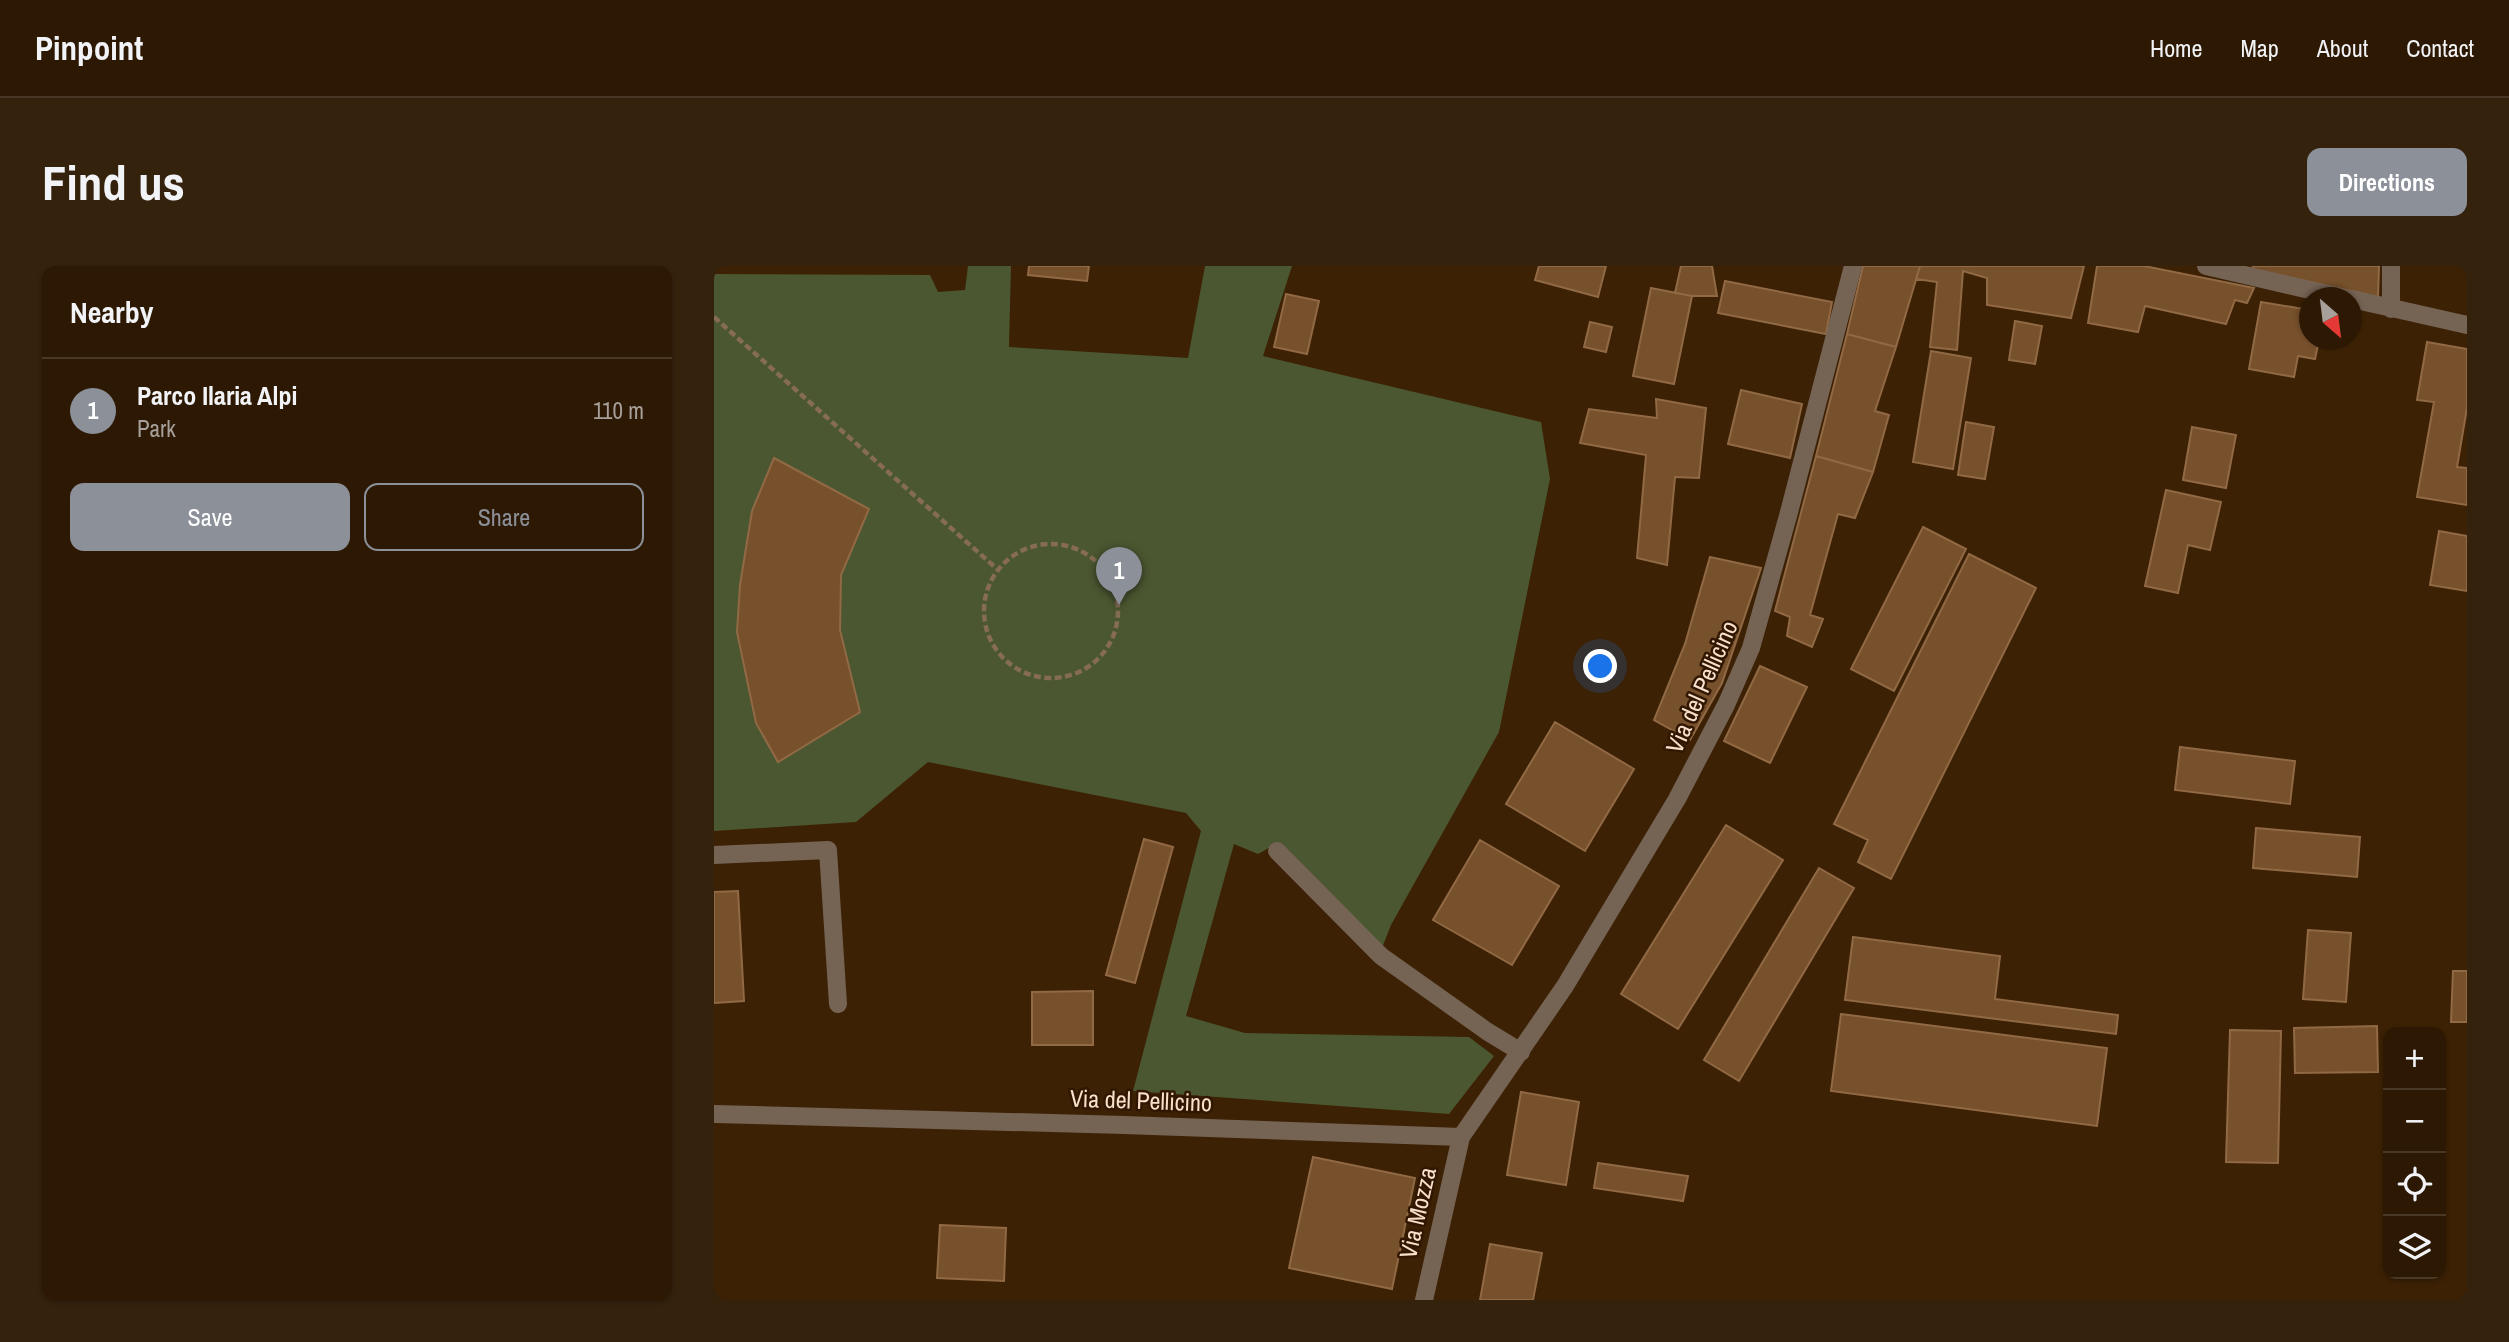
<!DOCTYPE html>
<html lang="en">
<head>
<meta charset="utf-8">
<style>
  :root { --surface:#2d1903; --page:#35220d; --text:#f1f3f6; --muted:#a7a09a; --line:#483825; --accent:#8c9099 }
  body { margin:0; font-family:"Archivo Narrow",sans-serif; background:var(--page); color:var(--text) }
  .controls { position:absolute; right:21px; bottom:21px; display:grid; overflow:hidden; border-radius:14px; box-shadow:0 2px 5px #0004 }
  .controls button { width:63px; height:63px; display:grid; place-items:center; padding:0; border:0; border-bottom:2px solid var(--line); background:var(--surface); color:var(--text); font:35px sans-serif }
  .compass { position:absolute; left:1585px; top:21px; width:63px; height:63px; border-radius:50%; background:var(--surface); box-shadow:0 2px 5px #0004; rotate:152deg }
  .you { position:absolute; left:887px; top:401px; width:24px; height:24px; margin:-18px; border:5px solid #fff; border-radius:50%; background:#1a73e8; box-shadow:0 0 0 10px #1a73e833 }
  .badge { display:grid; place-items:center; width:46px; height:46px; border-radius:50%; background:var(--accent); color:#fff; font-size:23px; font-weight:700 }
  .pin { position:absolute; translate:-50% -58px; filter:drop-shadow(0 2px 4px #0008) }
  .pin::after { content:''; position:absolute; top:37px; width:24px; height:21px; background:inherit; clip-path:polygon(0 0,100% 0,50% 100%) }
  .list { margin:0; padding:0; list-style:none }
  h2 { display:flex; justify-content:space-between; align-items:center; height:91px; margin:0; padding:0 28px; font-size:30px }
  h2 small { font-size:23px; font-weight:400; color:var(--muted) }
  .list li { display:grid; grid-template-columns:46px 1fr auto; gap:21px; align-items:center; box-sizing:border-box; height:105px; padding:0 28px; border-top:2px solid var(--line) }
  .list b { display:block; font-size:26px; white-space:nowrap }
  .list p { margin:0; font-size:23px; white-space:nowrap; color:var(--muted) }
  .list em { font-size:23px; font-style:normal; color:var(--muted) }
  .actions { display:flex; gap:14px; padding:21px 28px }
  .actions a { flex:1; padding:16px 0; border:2px solid var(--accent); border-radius:14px; text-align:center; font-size:24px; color:var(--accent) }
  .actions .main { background:var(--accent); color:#fff }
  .icon { flex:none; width:38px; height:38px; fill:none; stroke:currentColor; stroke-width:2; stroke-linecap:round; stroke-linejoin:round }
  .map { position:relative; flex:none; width:1753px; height:1034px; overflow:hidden; border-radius:14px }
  header { display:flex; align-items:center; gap:42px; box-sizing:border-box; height:98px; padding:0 35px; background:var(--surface); border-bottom:2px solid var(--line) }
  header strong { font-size:33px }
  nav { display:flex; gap:38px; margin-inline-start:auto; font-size:24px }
  .intro { display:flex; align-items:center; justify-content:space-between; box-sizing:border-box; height:168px; padding:0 42px }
  h1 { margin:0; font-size:49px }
  .button { padding:18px 32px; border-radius:14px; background:var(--accent); color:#fff; font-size:24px; font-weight:700 }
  main { display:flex; gap:42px; padding:0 42px }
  aside { flex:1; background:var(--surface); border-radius:14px; box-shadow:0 2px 5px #0004 }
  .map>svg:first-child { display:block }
  .green { fill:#4b5731 }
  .building { fill:#77502c; stroke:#916944; stroke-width:2 }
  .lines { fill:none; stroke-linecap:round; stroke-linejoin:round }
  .path { stroke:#856c53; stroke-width:4.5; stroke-dasharray:7 3.5; stroke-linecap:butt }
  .street { stroke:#756354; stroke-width:18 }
  .labels { text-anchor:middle; stroke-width:5; stroke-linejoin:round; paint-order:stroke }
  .street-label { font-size:24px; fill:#f7e0cc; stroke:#311700 }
</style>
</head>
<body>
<header>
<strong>Pinpoint</strong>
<nav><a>Home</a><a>Map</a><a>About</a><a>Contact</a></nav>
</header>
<div class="intro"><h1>Find us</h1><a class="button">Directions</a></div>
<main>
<aside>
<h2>Nearby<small></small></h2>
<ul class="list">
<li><span class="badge">1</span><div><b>Parco Ilaria Alpi</b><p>Park</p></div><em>110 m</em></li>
</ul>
<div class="actions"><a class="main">Save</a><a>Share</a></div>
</aside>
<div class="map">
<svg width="1753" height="1034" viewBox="0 0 1753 1034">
  <rect width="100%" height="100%" fill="#3c2104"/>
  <path class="green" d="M254,0h43l-2,81 179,11 17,-92h87l-29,90 278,66 9,57 -51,253 -108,193 -9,23 -104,-105 -20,11 -24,-10 -48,172 59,17 224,4 25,19 -45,58 -316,-23 68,-260 -15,-18 -258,-51 -72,60 -142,9v-557l216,1 8,17 27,-2z"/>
  <path class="building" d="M315,0h60l-2,15 -59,-6z
    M825,0h67l-8,31 -63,-17z
    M967,0h31l5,30h-25l-17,-3z
    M1149,0h57l-24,81 -49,-13z
    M1206,0h164l-13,52 -84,-13v-27l-24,-7 -6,79 -27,-3 7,-65 -21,-3z
    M1383,0h47l110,22 -7,15 -12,-3 -9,24 -81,-18 -7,26 -50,-9z
    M1539,0h126l-1,31 -126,-28z
    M1011,15l107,21 -6,32 -108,-21z
    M937,22l41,8 -18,88 -41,-8z
    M572,28l33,7 -12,53 -33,-7z
    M1547,36l49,8v30h9l-4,19 -17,-3 -4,21 -45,-8z
    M1301,55l27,5 -7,38 -26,-4z
    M876,56l22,5 -6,25 -22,-5z
    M1133,68l49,13 -21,64 14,4 -16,57 -57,-16z
    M1713,76l40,7v59l-10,59 10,1v37l-50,-8 17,-95 -17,-2z
    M1217,85l40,7 -18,111 -40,-7z
    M1027,124l61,14 -12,54 -62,-14z
    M942,133l50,9 -7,70 -24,-1 -8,88 -30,-7 9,-103 -66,-12 9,-34 68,9z
    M1252,156l28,5 -9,52 -27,-4z
    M1478,161l44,8 -10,53 -43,-8z
    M1102,190l57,16 -18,46 -17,-4 -28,101 13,4 -11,28 -25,-11 3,-19 -15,-6z
    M60,192l95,51 -28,66 -1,55 20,82 -82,50 -22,-39 -19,-91 3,-47 12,-74z
    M1452,224l55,12 -11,48 -22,-5 -10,48 -33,-7z
    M1209,261l43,22 -72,142 -43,-22z
    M1725,265l28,5v55l-37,-6z
    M1255,288l67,34 -145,291 -33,-17 10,-22 -34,-16z
    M996,291l51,11 -39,115 -32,57 -36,-20 31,-76z
    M1046,400l47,21 -37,76 -46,-22z
    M841,456l79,47 -49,82 -79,-47z
    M1466,481l115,14 -5,43 -115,-14z
    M1012,559l57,35 -105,169 -57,-35z
    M1542,562l104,9 -3,40 -104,-9z
    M430,573l29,8 -38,136 -29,-8z
    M766,574l79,46 -47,79 -79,-45z
    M1105,602l35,20 -115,193 -35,-21z
    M24,625l6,110 -30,2v-111z
    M1594,664l43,3 -5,69 -43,-3z
    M1139,671l147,19 -5,43 123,16 -2,19 -271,-34z
    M1739,705h14v51h-16z
    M379,725v54h-61v-53z
    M1127,748l266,34 -10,78 -266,-35z
    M1663,760l1,46 -83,1 -1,-45z
    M1516,764l51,1 -3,132 -52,-1z
    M807,826l58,10 -13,83 -59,-10z
    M599,891l102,21 -23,111 -103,-21z
    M884,897l90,13 -5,25 -89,-13z
    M226,959l66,3 -2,53 -67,-3z
    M776,978l52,9 -9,47h-53z"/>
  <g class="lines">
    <path class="path" d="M0,51l283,252
      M270 345a67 67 0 1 1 134 0a67 67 0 1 1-134 0Z"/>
    <path class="street" d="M1492,0l138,32
      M1638,33l115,26
      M1677,43v-43
      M563,585l104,105 107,76 33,20
      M0,589l114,-5 10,154
      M0,848l410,11 337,12
      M710,1034l37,-163 104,-151 112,-187 49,-94 25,-57 37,-132 65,-250"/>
  </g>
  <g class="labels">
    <g class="street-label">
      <text transform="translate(988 421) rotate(-66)" y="8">Via del Pellicino</text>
      <text transform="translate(427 835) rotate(2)" y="8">Via del Pellicino</text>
      <text transform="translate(704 947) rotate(-77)" y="8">Via Mozza</text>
    </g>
  </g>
</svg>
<div class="controls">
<button>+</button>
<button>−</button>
<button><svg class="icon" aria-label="locate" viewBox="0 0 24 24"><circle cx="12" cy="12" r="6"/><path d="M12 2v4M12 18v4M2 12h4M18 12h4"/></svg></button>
<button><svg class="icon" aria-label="layers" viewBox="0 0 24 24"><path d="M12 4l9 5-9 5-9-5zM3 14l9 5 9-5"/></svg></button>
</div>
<svg class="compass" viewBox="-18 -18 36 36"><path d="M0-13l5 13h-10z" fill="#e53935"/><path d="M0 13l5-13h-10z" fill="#a7a09a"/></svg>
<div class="you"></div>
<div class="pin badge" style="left:405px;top:339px">1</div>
</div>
</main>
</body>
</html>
